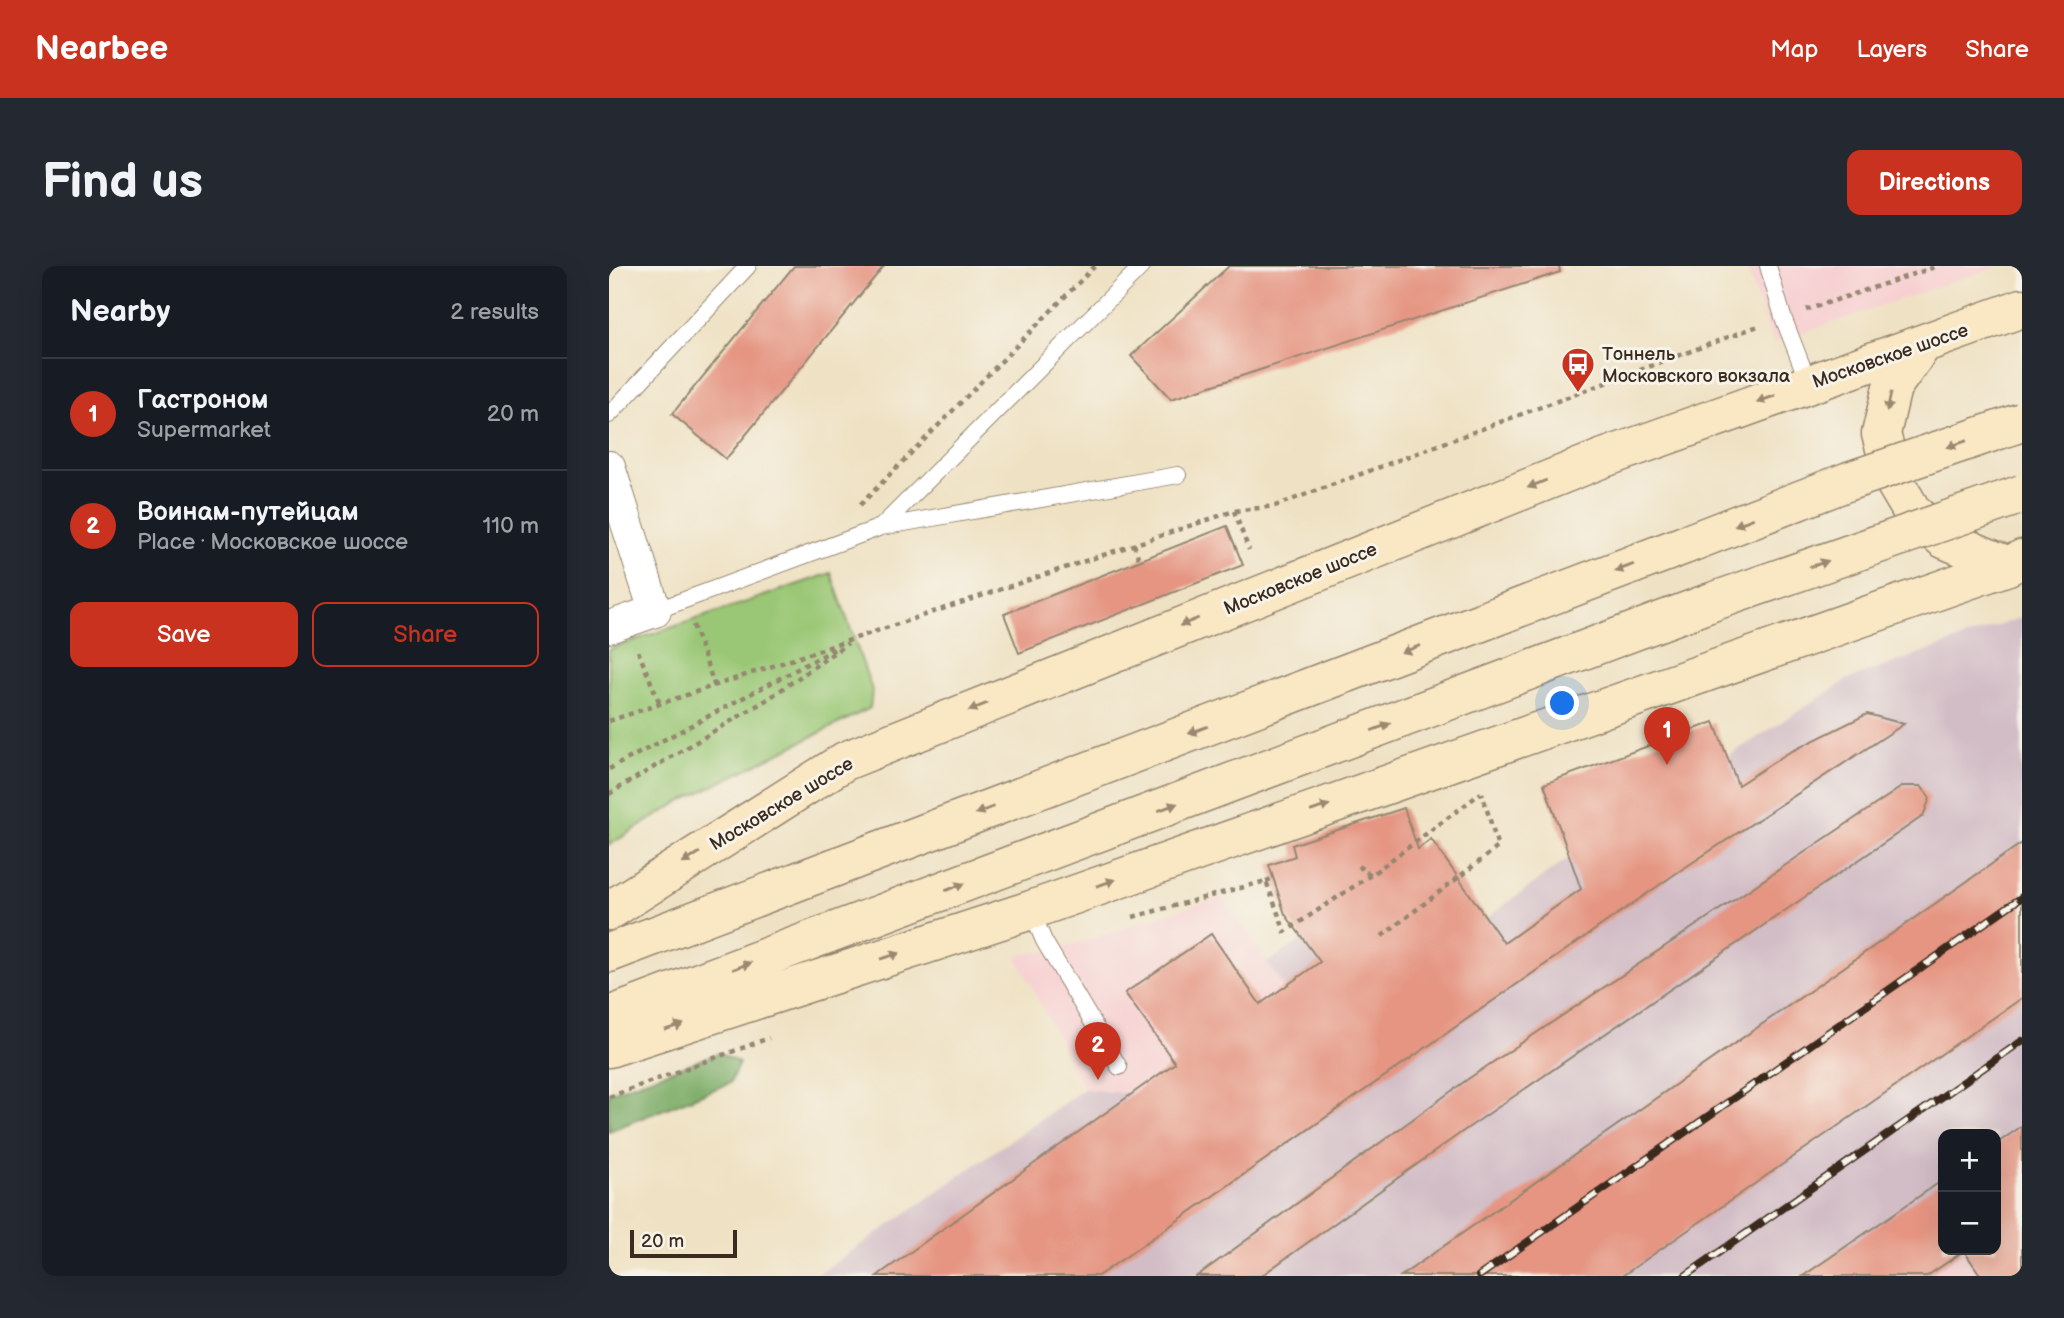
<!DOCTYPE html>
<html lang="en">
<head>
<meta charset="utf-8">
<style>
  :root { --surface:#171b24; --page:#242831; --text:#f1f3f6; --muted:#9ea1a6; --line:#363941; --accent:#c8321e }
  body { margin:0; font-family:"Balsamiq Sans",sans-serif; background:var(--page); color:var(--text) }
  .controls { position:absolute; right:21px; bottom:21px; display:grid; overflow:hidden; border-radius:14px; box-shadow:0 7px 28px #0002 }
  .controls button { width:63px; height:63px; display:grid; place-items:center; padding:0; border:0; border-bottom:2px solid var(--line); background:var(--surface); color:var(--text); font:35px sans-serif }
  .scale { position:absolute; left:21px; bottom:18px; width:107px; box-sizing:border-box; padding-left:7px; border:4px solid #3b2a1e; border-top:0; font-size:19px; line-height:24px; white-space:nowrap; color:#3b2a1e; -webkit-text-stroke:5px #f7f3e8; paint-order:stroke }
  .you { position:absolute; left:954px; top:438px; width:24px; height:24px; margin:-18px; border:5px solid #fff; border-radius:50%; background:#1a73e8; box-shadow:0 0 0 10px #1a73e833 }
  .badge { display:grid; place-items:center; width:46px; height:46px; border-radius:50%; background:var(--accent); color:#fff; font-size:23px; font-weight:700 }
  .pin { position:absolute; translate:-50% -58px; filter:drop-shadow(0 2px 4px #0008) }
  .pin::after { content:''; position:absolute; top:37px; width:24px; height:21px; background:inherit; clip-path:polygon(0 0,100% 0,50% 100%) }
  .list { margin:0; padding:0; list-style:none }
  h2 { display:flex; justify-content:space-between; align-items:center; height:91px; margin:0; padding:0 28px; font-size:30px }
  h2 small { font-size:23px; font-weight:400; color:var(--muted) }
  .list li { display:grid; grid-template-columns:46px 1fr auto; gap:21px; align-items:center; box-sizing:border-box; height:112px; padding:0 28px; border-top:2px solid var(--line) }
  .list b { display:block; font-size:26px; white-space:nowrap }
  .list p { margin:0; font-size:23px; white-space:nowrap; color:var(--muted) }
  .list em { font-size:23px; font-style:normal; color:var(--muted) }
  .actions { display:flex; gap:14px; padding:21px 28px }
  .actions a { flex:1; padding:16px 0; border:2px solid var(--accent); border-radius:14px; text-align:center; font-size:24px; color:var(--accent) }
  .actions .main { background:var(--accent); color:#fff }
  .map { position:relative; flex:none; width:1413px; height:1010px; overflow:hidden; border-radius:14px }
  header { display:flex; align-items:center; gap:42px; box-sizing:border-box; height:98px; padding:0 35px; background:var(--accent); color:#fff }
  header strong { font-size:33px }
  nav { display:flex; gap:38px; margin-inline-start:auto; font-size:24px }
  .intro { display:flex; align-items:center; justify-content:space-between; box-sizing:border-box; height:168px; padding:0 42px }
  h1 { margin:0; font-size:49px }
  .button { padding:18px 32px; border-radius:14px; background:var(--accent); color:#fff; font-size:24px; font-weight:700 }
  main { display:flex; gap:42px; padding:0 42px }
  aside { flex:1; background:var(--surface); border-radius:14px; box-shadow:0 7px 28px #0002 }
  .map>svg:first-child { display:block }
  .built { fill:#f7cfd1 }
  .industrial { fill:#d2bdc6; fill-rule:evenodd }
  .green { fill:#9ac775; stroke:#6a784a; stroke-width:2 }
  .forest { fill:#7bac66; stroke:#5b6b42; stroke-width:2 }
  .building { fill:#e59582 }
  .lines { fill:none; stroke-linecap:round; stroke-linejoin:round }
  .lane-casing { stroke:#958671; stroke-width:18 }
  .street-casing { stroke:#958671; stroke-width:34 }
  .secondary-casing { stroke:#958671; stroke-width:41 }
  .path { stroke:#958671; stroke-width:4.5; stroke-dasharray:5 5; stroke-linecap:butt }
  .lane { stroke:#fff; stroke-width:16 }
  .street { stroke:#fff; stroke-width:32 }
  .secondary { stroke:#fae7c3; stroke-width:38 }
  .rail-casing { stroke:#3b2a1e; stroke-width:8 }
  .rail { stroke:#f7f3e8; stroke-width:5; stroke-dasharray:16; stroke-linecap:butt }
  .secondary-bridge-casing { stroke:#958671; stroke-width:41; stroke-linecap:butt }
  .secondary-bridge { stroke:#fae7c3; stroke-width:38 }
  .oneway { fill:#9a8870 }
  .labels { text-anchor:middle; stroke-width:6; stroke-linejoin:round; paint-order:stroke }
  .poi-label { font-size:19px; fill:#3b2a1e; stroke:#f7f3e8; text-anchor:start }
  .street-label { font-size:19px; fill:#3b2a1e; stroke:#f7f3e8 }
</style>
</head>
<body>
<header>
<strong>Nearbee</strong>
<nav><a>Map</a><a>Layers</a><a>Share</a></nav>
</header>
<div class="intro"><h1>Find us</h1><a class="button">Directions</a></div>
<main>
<aside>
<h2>Nearby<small>2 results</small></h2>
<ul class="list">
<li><span class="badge">1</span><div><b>Гастроном</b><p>Supermarket</p></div><em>20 m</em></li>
<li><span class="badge">2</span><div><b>Воинам-путейцам</b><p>Place · Московское шоссе</p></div><em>110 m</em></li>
</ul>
<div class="actions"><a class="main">Save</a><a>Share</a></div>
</aside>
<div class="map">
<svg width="1413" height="1010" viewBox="0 0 1413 1010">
  <rect width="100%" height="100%" fill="#f7f3e8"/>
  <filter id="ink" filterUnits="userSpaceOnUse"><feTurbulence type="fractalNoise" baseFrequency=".0143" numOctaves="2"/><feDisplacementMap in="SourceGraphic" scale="14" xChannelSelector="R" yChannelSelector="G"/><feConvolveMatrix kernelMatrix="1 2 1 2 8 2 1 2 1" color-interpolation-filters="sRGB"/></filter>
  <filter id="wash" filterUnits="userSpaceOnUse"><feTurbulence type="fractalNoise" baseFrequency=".00686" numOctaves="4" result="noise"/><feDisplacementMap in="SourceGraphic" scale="28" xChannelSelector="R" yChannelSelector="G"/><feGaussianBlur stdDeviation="1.57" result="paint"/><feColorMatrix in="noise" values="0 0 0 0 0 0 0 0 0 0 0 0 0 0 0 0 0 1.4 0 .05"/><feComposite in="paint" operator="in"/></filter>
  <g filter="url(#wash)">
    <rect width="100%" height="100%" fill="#efe2c4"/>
    <path class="built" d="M1137,0h253l-226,77z
      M613,630l63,90 -154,108 -47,-5 -68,-133 50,-9z
      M1355,985l17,25h-54z"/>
    <path class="industrial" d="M1413,351v659h-41l-17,-25 -37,25h-1111l268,-187 47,5 153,-107 -17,-24 36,-24 -4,-6 132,-94 56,79 83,-61 277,-177zM1334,868h53v116h-53z"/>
    <path class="green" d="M222,307l41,117 -2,18 -192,95 -69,42v-196z"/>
    <path class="forest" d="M110,787l20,10 -9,20 -121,48v-38z"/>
    <g id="blocks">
      <path class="building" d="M185,0h90l-158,193 -54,-45z
        M620,0h330l1,6 -389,127 -40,-43z
        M618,260l16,39 -224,88 -15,-39z
        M1258,448l37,10 -226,148 -580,404h-221l298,-213 -50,-70 86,-59 49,70 60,-42 -35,-48 -16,-49 26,-9 -3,-11 112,-37 14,41 13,-10 73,104 77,-54 -37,-105 170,-62 24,63 50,-32z
        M1294,520h18l9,12 -7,18 -461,316 -201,144h-64l271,-197z
        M1413,577v155l-400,278h-221z
        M1413,860v150h-41l-17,-25 -37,25h-124l140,-96v70h53v-106z"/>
    </g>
  </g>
  <g filter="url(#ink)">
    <use href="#blocks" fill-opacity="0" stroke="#958671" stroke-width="2"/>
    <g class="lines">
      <defs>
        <path id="lane" d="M1159,0l15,51 26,67
          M0,149l139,-149
          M272,261l297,-52
          M46,345l226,-84 261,-261
          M422,644l13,31 75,126"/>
        <path id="street" d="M0,201l46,144 -46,16"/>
        <path id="secondary" d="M1314,78l-31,43 -11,47 13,47 19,32 31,26 64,27
          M0,645l236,-150 756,-302 421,-151
          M0,687l1078,-409
          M0,750l1100,-413
          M0,782l422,-138 977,-344 14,-7"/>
      </defs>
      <use href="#lane" class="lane-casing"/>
      <use href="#street" class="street-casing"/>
      <use href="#secondary" class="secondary-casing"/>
      <path class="path" d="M1197,44l132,-44
        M251,239l235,-239
        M625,245l15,39
        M525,278l5,16
        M84,359l22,62
        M29,385l22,53
        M0,455l625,-210 41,-5 486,-181
        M0,503l226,-120
        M0,528l159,-95 80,-56
        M749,600l13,9
        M657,615l8,-3
        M524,651l133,-36 19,51 86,-57 110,-82
        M773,670l116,-89 -16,-54
        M0,831l160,-59"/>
      <use href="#lane" class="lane"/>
      <use href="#street" class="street"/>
      <use href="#secondary" class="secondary"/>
      <defs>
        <path id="rail" d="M870,1010l543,-379
          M1076,1010l337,-235"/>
      </defs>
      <use href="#rail" class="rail-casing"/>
      <use href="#rail" class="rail"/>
      <defs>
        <path id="secondary-bridge" d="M1078,278l162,-63 173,-59
          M1100,337l313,-109"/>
      </defs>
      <use href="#secondary-bridge" class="secondary-bridge-casing"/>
      <use href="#secondary-bridge" class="secondary-bridge"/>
    </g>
    <defs><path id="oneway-solid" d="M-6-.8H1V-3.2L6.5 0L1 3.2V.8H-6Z" transform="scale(1.75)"/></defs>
    <g class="oneway">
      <use href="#oneway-solid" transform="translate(1157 133) rotate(160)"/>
      <use href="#oneway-solid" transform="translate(1280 136) rotate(103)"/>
      <use href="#oneway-solid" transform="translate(1348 178) rotate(161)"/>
      <use href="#oneway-solid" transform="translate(928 218) rotate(158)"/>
      <use href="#oneway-solid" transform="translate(1135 256) rotate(159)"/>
      <use href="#oneway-solid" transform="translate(1210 298) rotate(-19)"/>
      <use href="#oneway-solid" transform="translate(1015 302) rotate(159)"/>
      <use href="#oneway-solid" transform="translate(580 356) rotate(158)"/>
      <use href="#oneway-solid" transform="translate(802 383) rotate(159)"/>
      <use href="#oneway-solid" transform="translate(369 441) rotate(158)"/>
      <use href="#oneway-solid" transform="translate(772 461) rotate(-21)"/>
      <use href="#oneway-solid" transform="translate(589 464) rotate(159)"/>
      <use href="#oneway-solid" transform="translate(559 541) rotate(-21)"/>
      <use href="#oneway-solid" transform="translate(711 542) rotate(-19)"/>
      <use href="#oneway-solid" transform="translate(376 544) rotate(159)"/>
      <use href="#oneway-solid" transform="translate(82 592) rotate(147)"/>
      <use href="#oneway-solid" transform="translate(497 617) rotate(-19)"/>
      <use href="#oneway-solid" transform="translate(346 621) rotate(-21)"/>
      <use href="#oneway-solid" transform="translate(281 690) rotate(-18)"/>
      <use href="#oneway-solid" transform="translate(133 700) rotate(-21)"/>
      <use href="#oneway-solid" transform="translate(65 761) rotate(-18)"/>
    </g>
  </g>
  <defs>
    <symbol id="bus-pin" viewBox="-11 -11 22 30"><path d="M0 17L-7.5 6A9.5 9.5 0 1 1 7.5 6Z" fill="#c8321e" stroke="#f7f3e8"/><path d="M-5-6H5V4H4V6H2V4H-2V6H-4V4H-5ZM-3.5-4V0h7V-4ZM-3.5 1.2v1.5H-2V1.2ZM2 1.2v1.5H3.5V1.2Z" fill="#fff"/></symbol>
  </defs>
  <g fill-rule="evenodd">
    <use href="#bus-pin" x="950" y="79" width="38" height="52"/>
  </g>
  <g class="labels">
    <g class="poi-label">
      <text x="993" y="94">Тоннель<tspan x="993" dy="22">Московского вокзала</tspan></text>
    </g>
    <g class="street-label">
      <text transform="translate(1281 89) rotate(-19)" y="7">Московское шоссе</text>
      <text transform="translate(691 312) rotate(-22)" y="7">Московское шоссе</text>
      <text transform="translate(172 537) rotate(-31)" y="7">Московское шоссе</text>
    </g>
  </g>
</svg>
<div class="controls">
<button>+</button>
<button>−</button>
</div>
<div class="scale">20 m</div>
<div class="you"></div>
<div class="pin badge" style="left:1058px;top:499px">1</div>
<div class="pin badge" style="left:489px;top:814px">2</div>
</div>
</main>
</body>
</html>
